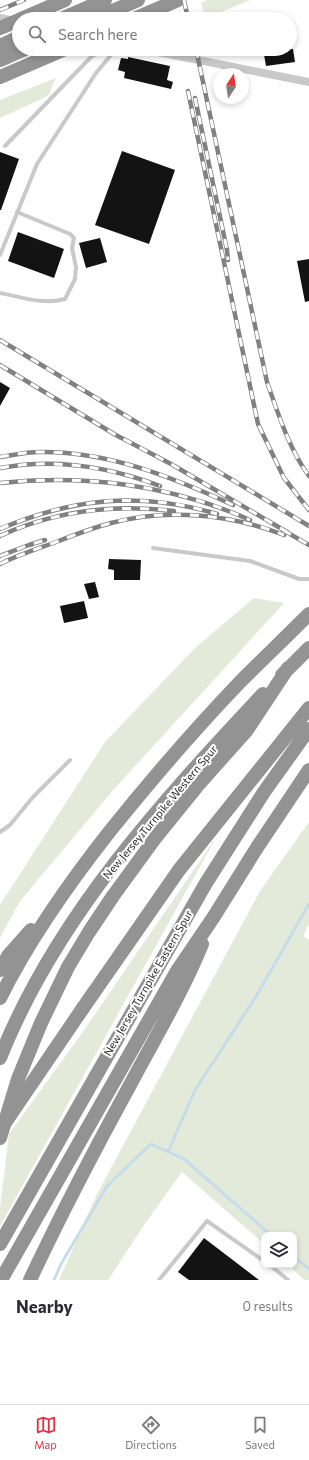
<!DOCTYPE html>
<html lang="en">
<head>
<meta charset="utf-8">
<style>
  :root { --surface:#fff; --page:#f2f2f3; --text:#2b2b33; --muted:#7c7c81; --line:#e1e1e2; --accent:#e13140 }
  body { margin:0; font-family:Commissioner,sans-serif; background:var(--page); color:var(--text) }
  .controls { position:absolute; right:12px; bottom:12px; display:grid; overflow:hidden; border-radius:8px; box-shadow:0 2px 6px #0003 }
  .controls button { width:36px; height:36px; display:grid; place-items:center; padding:0; border:0; border-bottom:1px solid var(--line); background:var(--surface); color:var(--text); font:20px sans-serif }
  .compass { position:absolute; left:213px; top:68px; width:36px; height:36px; border-radius:50%; background:var(--surface); box-shadow:0 2px 6px #0003; rotate:13deg }
  .list { margin:0; padding:0; list-style:none }
  h2 { display:flex; justify-content:space-between; align-items:center; height:52px; margin:0; padding:0 16px; font-size:17px }
  h2 small { font-size:13px; font-weight:400; color:var(--muted) }
  .icon { flex:none; width:22px; height:22px; fill:none; stroke:currentColor; stroke-width:2; stroke-linecap:round; stroke-linejoin:round }
  .map { position:relative; flex:none; width:309px; height:1280px; overflow:hidden }
  .search { position:absolute; background:var(--surface); box-shadow:0 2px 6px #0003; left:12px; right:12px; top:12px; height:44px; display:flex; align-items:center; gap:10px; box-sizing:border-box; padding:0 14px; border-radius:22px; color:var(--muted); font-size:15px }
  .sheet { height:124px; background:var(--surface) }
  nav { display:flex; justify-content:space-around; align-items:center; box-sizing:border-box; height:56px; border-top:1px solid var(--line); background:var(--surface); font-size:11px; color:var(--muted) }
  nav a { display:grid; justify-items:center; gap:2px }
  nav .on { color:var(--accent) }
  .map>svg:first-child { display:block }
  .green { fill:#e3eada }
  .lines { fill:none; stroke-linecap:round; stroke-linejoin:round }
  .stream { stroke:#c6dcea; stroke-width:3 }
  .building { fill:#131313 }
  .service { stroke:#c9c9c9; stroke-width:4 }
  .minor { stroke:#c9c9c9; stroke-width:8 }
  .motorway { stroke:#939393; stroke-width:14 }
  .rail-casing { stroke:#818181; stroke-width:4.5 }
  .rail { stroke:#fff; stroke-width:3; stroke-dasharray:9; stroke-linecap:butt }
  .motorway-bridge { stroke:#939393; stroke-width:14 }
  .labels { text-anchor:middle; stroke-width:4; stroke-linejoin:round; paint-order:stroke }
  .street-label { font-size:11px; fill:#2c2c2c; stroke:#fff }
</style>
</head>
<body>
<div class="map">
<svg width="309" height="1280" viewBox="0 0 309 1280">
  <rect width="100%" height="100%" fill="#fff"/>
  <path class="green" d="M207,0h43l-29,12 -17,1 -3,-10z
    M56,78l-8,18 -48,22v-18z
    M254,598l30,5 -169,185 -95,113 -20,37v-33l105,-163 90,-94z
    M309,822v102l-6,12 6,4v340h-5l-16,-15h6v-30h-30v9l-82,-72 -38,53 -36,55h-49l37,-84 164,-305z
    M217,836l-217,390v-18l9,-74 71,-98z"/>
  <g class="lines">
    <path class="stream" d="M168,1152l27,-62 62,-95 52,-91
      M294,1256l15,13
      M54,1280l7,-16 46,-78 44,-42 33,15 87,76"/>
  </g>
  <path class="building" d="M263,49h30l2,13 -29,4z
    M128,57l42,9 -3,14 6,2 -2,7 -47,-11 1,-6 -7,-2 3,-12 7,1z
    M122,151l53,19 -26,74 -54,-19z
    M0,152l19,7 -18,51h-1z
    M18,232l46,17 -10,29 -46,-17z
    M100,238l7,24 -21,6 -7,-25z
    M309,259v42l-4,1 -8,-41z
    M0,382l10,6 -10,18z
    M109,559l32,1 -1,20h-26v-10l-6,-1z
    M95,582l4,15 -10,2 -5,-15z
    M84,601l4,17 -24,5 -4,-17z
    M204,1238l55,42h-70l-11,-8z"/>
  <g class="lines">
    <path class="service" d="M5,146l86,-89 14,-8
      M0,255l37,-91 59,-91 20,-24
      M0,293c21,4 44,12 65,6l10,-20 1,-12 -4,-19 2,-10 -4,-4 -53,-22
      M153,548l97,13 49,18h10
      M0,832l10,-7 23,-28 37,-37
      M270,1265l18,15
      M159,1280l48,-59 57,40"/>
    <path class="minor" d="M0,18l15,3
      M143,49l166,33"/>
    <path class="motorway" d="M21,19l44,-19
      M61,19l44,-19
      M94,19l44,-19
      M134,19l44,-19
      M0,46l19,-9
      M0,60l25,-11
      M0,77l65,-28
      M282,675l27,-27
      M0,970l8,-14 23,-26
      M0,998c30,-60 69,-115 110,-167 41,-51 84,-101 130,-149 23,-23 46,-45 69,-68
      M83,1008l96,-138 130,-162
      M0,1058c56,-141 161,-255 263,-364
      M0,1138l18,-59 23,-56 27,-56 21,-35 24,-36 43,-59 42,-52 49,-55 41,-62
      M0,1244l206,-361 58,-91 45,-63
      M1,1280l176,-309 36,-53 45,-72 51,-76
      M30,1280c31,-66 65,-131 100,-195 25,-47 52,-92 72,-141"/>
    <defs>
      <path id="rail" d="M184,0l4,19
        M0,10l24,-10
        M196,49l71,333c11,31 22,67 42,94
        M188,91l70,333 26,54 25,32
        M195,98l32,152 1,10
        M0,340l309,186
        M0,365l114,69 57,30 116,68
        M0,457c13,-2 26,-5 40,-5 68,-1 132,25 193,53
        M0,468c54,-10 110,-1 160,18
        M0,483c85,-9 172,2 250,37
        M0,529c73,-31 140,-38 217,-15
        M283,530l26,15
        M0,536c54,-25 114,-32 174,-25
        M0,556l29,-11 16,-5
        M0,564c18,-9 37,-15 56,-22 18,-7 36,-14 55,-19 56,-15 119,-9 173,12"/>
    </defs>
    <use href="#rail" class="rail-casing"/>
    <use href="#rail" class="rail"/>
    <path class="motorway-bridge" d="M0,28l19,-8
      M0,1130l83,-122"/>
  </g>
  <g class="labels">
    <g class="street-label">
      <text transform="translate(160 812) rotate(-50)" y="4">New Jersey Turnpike Western Spur</text>
      <text transform="translate(148 983) rotate(-60)" y="4">New Jersey Turnpike Eastern Spur</text>
    </g>
  </g>
</svg>
<div class="controls">
<button><svg class="icon" aria-label="layers" viewBox="0 0 24 24"><path d="M12 4l9 5-9 5-9-5zM3 14l9 5 9-5"/></svg></button>
</div>
<svg class="compass" viewBox="-18 -18 36 36"><path d="M0-13l5 13h-10z" fill="#e53935"/><path d="M0 13l5-13h-10z" fill="#7c7c81"/></svg>
<div class="search"><svg class="icon" aria-label="search" viewBox="0 0 24 24"><circle cx="10" cy="10" r="6"/><path d="M15 15l6 6"/></svg>Search here</div>
</div>
<section class="sheet">
<h2>Nearby<small>0 results</small></h2>
<ul class="list">
</ul>
</section>
<nav>
<a class="on"><svg class="icon" aria-label="map" viewBox="0 0 24 24"><path d="M3 6l6-2 6 2 6-2v14l-6 2-6-2-6 2zM9 4v14M15 6v14"/></svg>Map</a>
<a><svg class="icon" aria-label="directions" viewBox="0 0 24 24"><path d="M12 3l9 9-9 9-9-9zM9 14v-3h6M13 9l2 2-2 2"/></svg>Directions</a>
<a><svg class="icon" aria-label="saved" viewBox="0 0 24 24"><path d="M7 4h10v16l-5-4-5 4z"/></svg>Saved</a>
</nav>
</body>
</html>
